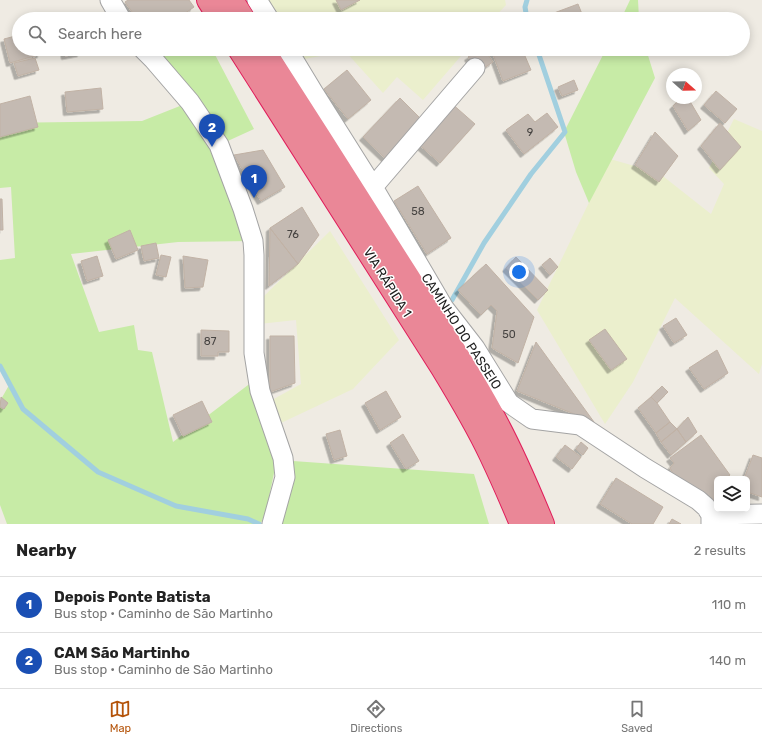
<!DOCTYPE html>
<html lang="en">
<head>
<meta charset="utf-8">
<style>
  :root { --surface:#fff; --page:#f2f2f2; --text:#222; --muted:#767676; --line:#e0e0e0; --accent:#b45309 }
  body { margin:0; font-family:Rubik,sans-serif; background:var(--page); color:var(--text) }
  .controls { position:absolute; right:12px; bottom:12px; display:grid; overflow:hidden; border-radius:6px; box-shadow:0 2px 10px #0003 }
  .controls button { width:36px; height:36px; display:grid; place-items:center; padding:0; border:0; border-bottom:1px solid var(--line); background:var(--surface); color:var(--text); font:20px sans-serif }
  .compass { position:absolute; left:666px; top:68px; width:36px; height:36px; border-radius:50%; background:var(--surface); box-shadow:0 2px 10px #0003; rotate:110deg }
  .you { position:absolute; left:519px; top:272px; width:14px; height:14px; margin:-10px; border:3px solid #fff; border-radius:50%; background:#1a73e8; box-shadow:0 0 0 6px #1a73e833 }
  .badge { display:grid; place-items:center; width:26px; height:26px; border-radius:50%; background:var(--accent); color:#fff; font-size:13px; font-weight:700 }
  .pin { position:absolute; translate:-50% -33px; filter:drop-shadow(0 1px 2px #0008) }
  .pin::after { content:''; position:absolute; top:21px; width:14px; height:12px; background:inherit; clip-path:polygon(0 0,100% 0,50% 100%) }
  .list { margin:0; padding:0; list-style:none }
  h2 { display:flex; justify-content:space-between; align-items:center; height:52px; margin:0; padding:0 16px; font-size:17px }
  h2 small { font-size:13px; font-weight:400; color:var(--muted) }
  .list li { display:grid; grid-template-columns:26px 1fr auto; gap:12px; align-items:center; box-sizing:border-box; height:56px; padding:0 16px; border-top:1px solid var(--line) }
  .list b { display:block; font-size:15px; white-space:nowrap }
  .list p { margin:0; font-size:13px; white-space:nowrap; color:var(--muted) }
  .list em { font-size:13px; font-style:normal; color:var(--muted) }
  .icon { flex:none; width:22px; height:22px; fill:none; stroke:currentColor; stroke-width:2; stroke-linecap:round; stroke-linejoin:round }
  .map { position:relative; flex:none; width:762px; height:524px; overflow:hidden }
  .search { position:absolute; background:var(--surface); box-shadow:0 2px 10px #0003; left:12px; right:12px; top:12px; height:44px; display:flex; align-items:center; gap:10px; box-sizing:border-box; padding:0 14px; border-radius:22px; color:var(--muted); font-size:15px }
  .sheet { height:164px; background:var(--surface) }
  nav { display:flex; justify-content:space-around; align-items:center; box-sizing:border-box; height:56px; border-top:1px solid var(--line); background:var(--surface); font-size:11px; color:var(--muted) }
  nav a { display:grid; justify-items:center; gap:2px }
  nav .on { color:var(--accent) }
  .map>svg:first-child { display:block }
  .farmland { fill:#ebefcd }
  .grass { fill:#c7eba6 }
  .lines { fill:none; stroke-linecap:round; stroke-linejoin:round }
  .stream { stroke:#a1cfdf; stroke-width:5 }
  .building { fill:#c4bab2; stroke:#c1b2a5; filter:url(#shadow) }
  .minor-casing { stroke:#a4a4a4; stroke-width:21 }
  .highway-casing { stroke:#e01d5b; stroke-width:24 }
  .minor { stroke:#fff; stroke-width:19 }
  .highway { stroke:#ea8797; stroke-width:22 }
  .labels { text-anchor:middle; stroke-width:3; stroke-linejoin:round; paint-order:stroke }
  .number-label { font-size:11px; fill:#474442 }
  .street-label { font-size:13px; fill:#1d1d1d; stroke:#fff }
</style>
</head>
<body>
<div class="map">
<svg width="762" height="524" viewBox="0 0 762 524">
  <defs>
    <filter id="shadow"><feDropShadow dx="-3.5" dy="3.5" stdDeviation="0" flood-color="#0004"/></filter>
  </defs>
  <rect width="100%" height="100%" fill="#efebe3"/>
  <path class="farmland" d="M265,0h240l1,5 -13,14h-215z
    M298,49h169l-44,51 -26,-23 -14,16 -38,-42 -40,8z
    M734,119l28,12v233l-3,10 -84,-76 -42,84 -28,42 -68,-114 73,-151 49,14 52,41 13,-30 -15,-16z
    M330,231l69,109 -46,49 -72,34 -9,-23 29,-16 -5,-64 -37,4v-23z"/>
  <path class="grass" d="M630,0h8l1,19h-18z
    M145,49h67l42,80 -35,16 34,96 -75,1 -107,12 28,78 35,-7 4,25 14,2 21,90 79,-60 16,47 7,39 -8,39 -5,14 -2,3h-253l-7,-19v-104l8,-14 3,-1 -11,-20v-106l15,-2 -4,-71 -11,1v-65l142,-2 48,-19z
    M606,49h40l9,29 -66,125 -13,-31 -12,-40z
    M293,461l181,13 15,50h-208z"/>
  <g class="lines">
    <path class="stream" d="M527,19l-2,-12 2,-7
      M452,300l32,-57 47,-69 34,-42 -28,-83
      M0,366l23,43 75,63 78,34 72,13 11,5"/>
  </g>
  <path class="building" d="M128,0h61l5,7 -17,12h-40l-12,-17z
    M336,0h24l-19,10z
    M578,4l6,15h-27l-3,-6z
    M19,35v14h21l1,5 -31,9 -6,-24z
    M64,49h16l1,4 -16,3z
    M480,49h4l9,13 -15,10 -10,-15z
    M491,49h31l9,21 -28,11z
    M35,58l4,12 -21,6 -4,-13z
    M347,70l24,30 -23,19 -24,-30z
    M574,80l4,10 -16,6 -4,-9z
    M101,88l2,21 -36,3 -2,-20z
    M716,91l21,18 -12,14 -21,-18z
    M30,96l8,31 -38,10v-33z
    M400,98l23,23 -37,38 -23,-22z
    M681,98h7l13,22 -13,11 -15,-25z
    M450,102l25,22 -35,39 -25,-22z
    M547,113l11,14 -34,27 -18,-24 22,-16 7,8z
    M720,123l21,24 -21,23 -19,-24z
    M655,132l23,24 -19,26 -24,-17z
    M263,150l22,37 -24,14 -27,-46z
    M418,186l33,52 -24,16 -33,-53z
    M0,199h2l1,31h-3z
    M302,207l17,28 -21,29 -28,-36z
    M270,228l28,36 -29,22z
    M130,230l8,20 -22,9 -8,-19z
    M156,243l3,15 -15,3 -3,-15z
    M161,255l10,2 -5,20 -10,-2z
    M97,256l6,20 -16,5 -6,-20z
    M183,256l25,4 -5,27 -18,1z
    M516,257l32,33 -10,10 -32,-32z
    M550,258l8,9 -8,8 -8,-10z
    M486,264l48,53 -16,46 -26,-15 5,-37 -6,-6 -10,10 -23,-25z
    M676,318l11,17 -13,8 -11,-17z
    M605,329l22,30 -16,11 -22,-30z
    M201,330l28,1v21h-11v4h-17z
    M270,336h24l1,47 -25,9z
    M536,342l58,80 -77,-31z
    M717,350l11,23 -24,16 -15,-21z
    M662,386l6,6 -11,11 -6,-6z
    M386,391l15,26 -21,13 -15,-27z
    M1,397l7,6 -4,6 -4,-2z
    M651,397l6,6 13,19 -14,11 -18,-25z
    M202,401l10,21 -29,14 -10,-21z
    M688,417l9,15 -11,10 -9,-13z
    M670,422l7,7 -16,13 -5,-9z
    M677,429l9,13 -15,13 -10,-13z
    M340,430l7,26 -13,4 -8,-26z
    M403,434l16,27 -13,8 -16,-26z
    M701,435l29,40 -5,4h-8v7l-4,17 -12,-9 -5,-6h-4l-18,-13 -4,-7 4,-5 -4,-5z
    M581,442l7,6 -5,7 -7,-6z
    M565,445l16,12 -9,12 -16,-12z
    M753,455l9,3v39l-15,-5v-13h-3z
    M616,478l47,29 -10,17h-21l-32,-20z
    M672,519l9,5h-12z"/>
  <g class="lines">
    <defs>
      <path id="minor" d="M110,0l11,19
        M257,0l12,19
        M143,49l10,10 37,43 29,43 24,64 10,32 1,14v98l6,38 23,67 2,19 -13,47
        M287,49l26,43 60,95 71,121 31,40 34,55 23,16 48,6 65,43 53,32 8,7 5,8v9
        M373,187l102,-119
        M711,515l51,-1"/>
      <path id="highway" d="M208,0l12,19
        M232,0l12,19
        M239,49l203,319c17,28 34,56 48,86 11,23 21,46 31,70
        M263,49c49,76 98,153 146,229 30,49 63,96 89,147 17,32 31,65 45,99"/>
    </defs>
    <use href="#minor" class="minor-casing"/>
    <use href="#highway" class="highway-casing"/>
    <use href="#minor" class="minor"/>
    <use href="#highway" class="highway"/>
  </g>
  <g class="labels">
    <g class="number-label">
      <text x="530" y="136">9</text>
      <text x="418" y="215">58</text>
      <text x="293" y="238">76</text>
      <text x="509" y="338">50</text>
      <text x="210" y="345">87</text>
    </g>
    <g class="street-label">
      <text transform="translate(388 282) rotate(58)" y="5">VIA RÁPIDA 1</text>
      <text transform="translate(462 331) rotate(57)" y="5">CAMINHO DO PASSEIO</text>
    </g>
  </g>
</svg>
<div class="controls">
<button><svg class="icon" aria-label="layers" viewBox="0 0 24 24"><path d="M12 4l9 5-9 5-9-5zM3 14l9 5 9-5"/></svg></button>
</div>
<svg class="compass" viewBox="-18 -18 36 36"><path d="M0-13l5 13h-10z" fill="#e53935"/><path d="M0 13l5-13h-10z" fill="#767676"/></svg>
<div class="you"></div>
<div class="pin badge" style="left:254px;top:198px;background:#1a4fb4">1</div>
<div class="pin badge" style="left:212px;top:147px;background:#1a4fb4">2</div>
<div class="search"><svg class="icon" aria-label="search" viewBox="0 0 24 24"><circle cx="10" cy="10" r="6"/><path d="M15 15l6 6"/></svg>Search here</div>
</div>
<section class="sheet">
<h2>Nearby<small>2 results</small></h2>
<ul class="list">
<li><span class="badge" style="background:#1a4fb4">1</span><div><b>Depois Ponte Batista</b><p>Bus stop · Caminho de São Martinho</p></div><em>110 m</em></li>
<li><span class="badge" style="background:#1a4fb4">2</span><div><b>CAM São Martinho</b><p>Bus stop · Caminho de São Martinho</p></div><em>140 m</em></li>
</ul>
</section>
<nav>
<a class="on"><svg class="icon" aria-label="map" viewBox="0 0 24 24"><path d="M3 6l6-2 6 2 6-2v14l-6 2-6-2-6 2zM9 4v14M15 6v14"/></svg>Map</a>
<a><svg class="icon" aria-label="directions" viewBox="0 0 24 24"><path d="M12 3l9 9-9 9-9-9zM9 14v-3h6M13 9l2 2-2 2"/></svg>Directions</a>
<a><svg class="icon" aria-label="saved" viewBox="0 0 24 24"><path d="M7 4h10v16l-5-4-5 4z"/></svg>Saved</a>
</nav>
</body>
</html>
